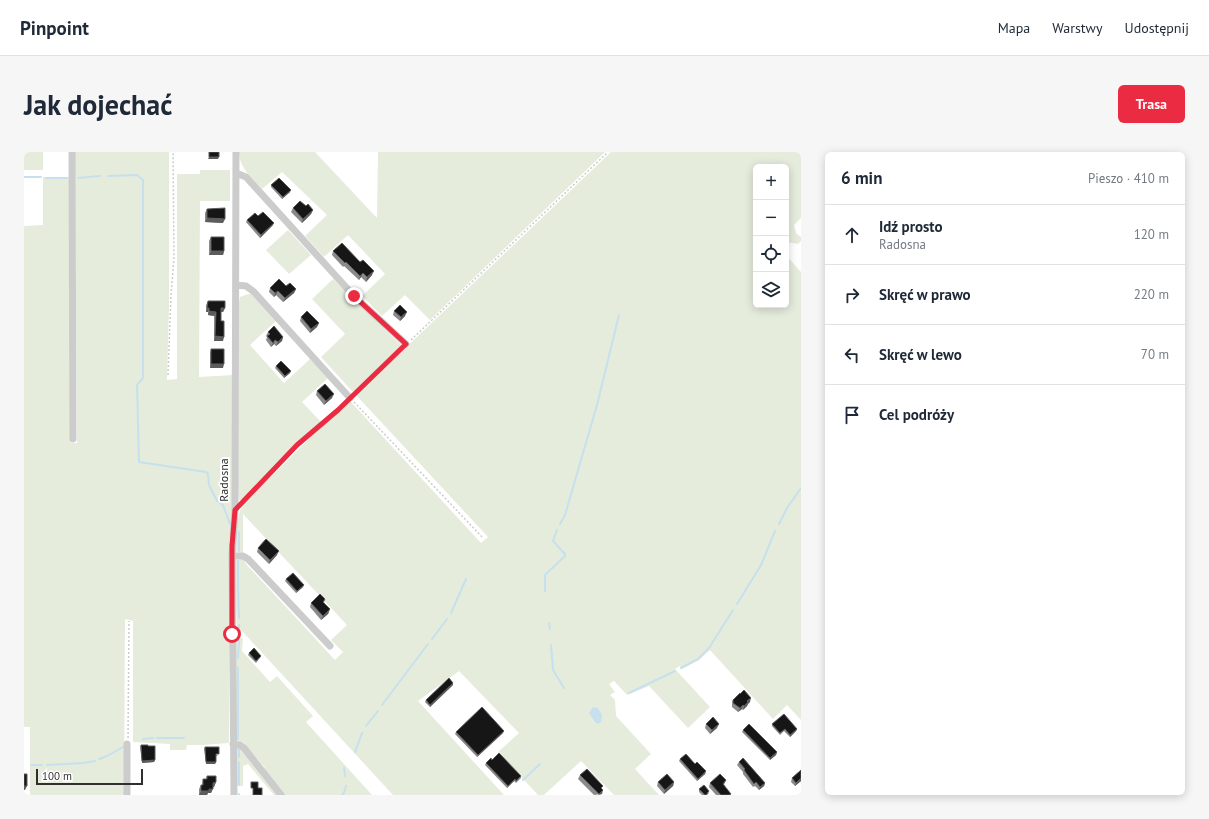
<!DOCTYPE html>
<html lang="pl">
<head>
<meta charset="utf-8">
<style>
  :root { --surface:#fff; --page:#f6f6f7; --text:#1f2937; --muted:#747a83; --line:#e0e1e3; --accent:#eb2b41 }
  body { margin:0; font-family:"PT Sans",sans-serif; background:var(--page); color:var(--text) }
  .controls { position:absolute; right:12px; top:12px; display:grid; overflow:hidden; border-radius:6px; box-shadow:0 2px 10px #0003 }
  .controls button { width:36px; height:36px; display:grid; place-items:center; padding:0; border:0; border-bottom:1px solid var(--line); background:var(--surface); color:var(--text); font:20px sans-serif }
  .scale { position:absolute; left:12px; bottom:10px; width:107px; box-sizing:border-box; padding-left:4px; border:2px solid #2f2f2f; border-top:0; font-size:11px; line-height:14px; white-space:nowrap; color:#2f2f2f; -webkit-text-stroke:3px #fff; paint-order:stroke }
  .stop { position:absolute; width:12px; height:12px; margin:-9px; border:3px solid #eb2b41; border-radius:50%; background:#fff }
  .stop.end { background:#eb2b41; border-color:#fff; box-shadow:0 1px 4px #0008 }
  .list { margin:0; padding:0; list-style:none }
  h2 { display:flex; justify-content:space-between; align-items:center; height:52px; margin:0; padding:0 16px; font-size:17px }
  h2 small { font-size:13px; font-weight:400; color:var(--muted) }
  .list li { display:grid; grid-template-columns:26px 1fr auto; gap:12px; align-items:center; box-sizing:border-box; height:60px; padding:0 16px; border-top:1px solid var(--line) }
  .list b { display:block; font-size:15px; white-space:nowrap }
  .list p { margin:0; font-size:13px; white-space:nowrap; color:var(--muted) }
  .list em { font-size:13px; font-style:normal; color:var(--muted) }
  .icon { flex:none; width:22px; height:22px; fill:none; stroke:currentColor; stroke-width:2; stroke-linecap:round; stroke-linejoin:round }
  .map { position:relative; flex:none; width:777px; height:643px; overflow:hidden; border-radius:6px }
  header { display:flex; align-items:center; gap:24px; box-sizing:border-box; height:56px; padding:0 20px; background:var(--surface); border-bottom:1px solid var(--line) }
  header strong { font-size:19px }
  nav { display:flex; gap:22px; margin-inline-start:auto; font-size:14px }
  .intro { display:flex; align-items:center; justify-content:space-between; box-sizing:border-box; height:96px; padding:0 24px }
  h1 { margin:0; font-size:28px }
  .button { padding:10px 18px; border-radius:6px; background:var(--accent); color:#fff; font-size:14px; font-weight:700 }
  main { display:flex; gap:24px; padding:0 24px }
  aside { flex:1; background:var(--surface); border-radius:6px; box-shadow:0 2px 10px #0003 }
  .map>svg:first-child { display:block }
  .green { fill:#e5ecdc }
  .water { fill:#c7e0ed }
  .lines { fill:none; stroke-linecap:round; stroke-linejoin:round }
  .stream { stroke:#c7e0ed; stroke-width:2 }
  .path { stroke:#ccc; stroke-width:1.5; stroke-dasharray:2 2; stroke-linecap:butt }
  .minor { stroke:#ccc; stroke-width:7 }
  .wall { fill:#8a8a8a }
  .shaded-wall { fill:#5c5c5c }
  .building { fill:#161616; stroke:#5c5c5c }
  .route { stroke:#eb2b41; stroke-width:5 }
  .labels { text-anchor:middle; stroke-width:4; stroke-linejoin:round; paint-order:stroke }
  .street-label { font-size:12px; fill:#2f2f2f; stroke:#fff }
</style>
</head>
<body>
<header>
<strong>Pinpoint</strong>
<nav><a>Mapa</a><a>Warstwy</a><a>Udostępnij</a></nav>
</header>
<div class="intro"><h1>Jak dojechać</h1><a class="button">Trasa</a></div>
<main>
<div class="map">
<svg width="777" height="643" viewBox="0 0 777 643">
  <rect width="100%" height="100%" fill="#fff"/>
  <path class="green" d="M0,0h19v18h-19z
    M51,0h94v155l-2,73 10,-1v-205h23v-4h30v31h-30l-1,176 34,-2v144l-4,22v202l-27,2h-15l-1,5h-16v-6l-37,-2v-121l-8,-2 -1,176h-94v-68h-6v-501l19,-1v-48h26l2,266h6z
    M215,0h76l62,66 1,-66h227l-175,168 -25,-25 -23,21 -20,-20 23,-22 -37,-39 -24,22 -19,-21 22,-21 -45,-43 -20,17c-9,-10 -23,-21 -23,-37z
    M587,0h190v66l-7,7 2,8 5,4v4l-3,3 -12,-2v-75h-30v138h30v-50l15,17v448l-14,-15 -14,14 -63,-69 -11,10 -17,9 -2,-3 -5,3 35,38 -22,21 -39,-42 -22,9 -13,-14 -5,3 6,8 -5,3 5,5 1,16 35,38 -16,15 24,26h-45l-33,-34 -37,34h-6l-40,-43 21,-19 -60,-62 -41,30 86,94h-111l-151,-164 -5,1 -3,-72 9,-1 4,6 88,95 8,-8 -12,-12 16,-15 -104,-111v39l-6,-1 -3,-2c2,-16 2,-32 9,-46l69,-68 38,-35 131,142 7,-6 -132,-142z
    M264,78l23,25 -22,19 -23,-24z
    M309,127l69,67 -49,46 -32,-35 24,-23 -33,-35z
    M224,142h3l25,27 -26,24 34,38 26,-24 18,19 -26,24 19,20 -23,19 -56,59h-3l-1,-12 1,-186 1,-5z
    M216,485l3,2 -1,12 28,31 7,-6 36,40 -7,6 66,73h-88l-21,-25 2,-2 -22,-26 -7,-1v-102z
    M213,594h1l41,49h-5l-26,-31 -5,2v20h-7z"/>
  <path class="water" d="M569,555l5,1 4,7 -1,7 -3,2 -3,-2 -6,-9z"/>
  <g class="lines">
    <path class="stream" d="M84,24l29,-1 6,5v198l-6,7 2,77 67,10 2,2 1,11 8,16 6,4 7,19
      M0,25h17
      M22,26h21
      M54,26l22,-2
      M536,372l5,-9 32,-110 22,-90
      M755,372l8,-16 14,-20
      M215,399v-19
      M214,409v27l1,30
      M521,439v-16l20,-19v-2l-12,-13 4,-11
      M713,452l24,-39 14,-34
      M427,461l15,-34
      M525,471l1,6
      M215,473v6
      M408,487l15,-20
      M527,493l2,25 11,18
      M214,506l1,-19
      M657,516l17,-9 11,-11 24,-38
      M605,541l46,-22
      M358,553l46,-61
      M342,574l12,-15
      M133,586h27
      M119,587l10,-1
      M213,587h1v-72
      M215,597v8
      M331,600l7,-19
      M75,607l8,-3 16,-9
      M7,613h11
      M23,613l36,-2 12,-2
      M320,616l1,8
      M499,628l17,-16
      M215,633v-23
      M215,642v1
      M318,643l2,-2 2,-7"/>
    <path class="path" d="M387,188l197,-188
      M144,223l3,-80 3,-37 -1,-106
      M331,241l47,-44
      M330,250l128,135
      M218,351l55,-58 49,-43
      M104,586l1,-117"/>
    <path class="minor" d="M48,0l1,287
      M212,21l10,4 108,119 52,48
      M212,133l10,1 8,6 96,106
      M208,404h11l5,3 82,87
      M209,592l7,1 4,3 37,47
      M103,643v-51
      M210,643l-2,-239 3,-46 1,-358"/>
  </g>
  <path class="wall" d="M247,33l19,7 -8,7 -11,-12z
    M282,54l7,4 -2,4 -9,9 -11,-11 2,-4z
    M183,57l16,14 -18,-1v-9z
    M234,64l15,9 -13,13 -14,-16 1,-2z
    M187,85l13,14 -1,4h-14v-14z
    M309,99l27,11 12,13 -6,7 -5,-5 -2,3 -15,-14 -1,1 -11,-12z
    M262,134l10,3 -2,4 -11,9 -7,-7 -2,2 -5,-5 1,-4z
    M184,149l17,7 -2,4h-2v9l2,20h-9v-25l-6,-1v-3h-2v-7z
    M370,159l11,5 -5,5 -7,-6z
    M277,165l18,6 -2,4 -7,6 -10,-12z
    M244,180l15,5 -1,4 -6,5 -2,-2 -3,3 -5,-7 1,-3 -1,-1z
    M187,197l12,19h-13v-15z
    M252,214l14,7 -6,5 -9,-10z
    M293,239l15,7 -8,7 -8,-10z
    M234,396l19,7 -8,9 -12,-12z
    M262,427l17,8 -7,6 -11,-12z
    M301,447l-1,4 6,6 -2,5 -7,6 -11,-13 1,-4z
    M225,501l12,3 -1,2 -4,5 -8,-8z
    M429,533l-23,22 -5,-5 1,-2z
    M709,548l17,2 -2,2 -1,2 -4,4 -1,-1 -4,3 -6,-5v-3z
    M682,572l11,4 -7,6 -5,-6z
    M748,572l25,5 -1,2 -6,6 -6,-6 -4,4 -8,-9z
    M719,578l34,22 -1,3 -6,5 -28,-28z
    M432,580l47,1 -26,24 -22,-23z
    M117,593l14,15 -1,2 -12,1 -2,-16z
    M181,595l13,9h-2v6l-1,2h-9l-2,-15z
    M656,607l15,5 11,7 -1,3 -8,7 -18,-20z
    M468,608l29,16v2l-5,5 -2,-2 -7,7 -22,-23 1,-2z
    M715,610l26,21 -1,3 -5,4 -4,-4 -2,1 -10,-13v-2l-6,-7z
    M777,618v11l-6,5 -4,-4 1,-4z
    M556,623l22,14v5l-8,1 -16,-16z
    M183,624l9,6 -2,5h-1l-2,6h-3l-1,2h-8v-6l2,-4h1l1,-6h3z
    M702,628l-2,5 7,10h-15l-7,-8 1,-4z
    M634,630h16l-1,4 -9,8 -7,-8z
    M675,637l10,4 -2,2h-5l-3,-3z"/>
  <path class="shaded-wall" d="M185,5h10l-1,2h-10z
    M267,38l-1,2 -8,7 1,-2z
    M289,58l-2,4 -9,9 1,-4z
    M183,66l18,1 -2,4 -18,-1z
    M250,71l-1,2 -13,13 1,-3z
    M187,99h13l-1,4h-14z
    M350,119l-2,4 -6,7 1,-5z
    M339,121l-2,4 -2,3 1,-4z
    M272,137l-2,4 -11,9 2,-4z
    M254,139l-2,4 -2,2 1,-4z
    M183,156h2l-1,4h-2z
    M197,156h4l-2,4h-3z
    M185,159l7,1 -2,4 -6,-1z
    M383,160l-2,4 -5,5 1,-4z
    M295,171l-2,4 -7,6 1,-4z
    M191,184l9,1 -1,4h-9z
    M259,185l-1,4 -6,5 2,-4z
    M251,188l-1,4 -3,3 2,-4z
    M187,212h13l-1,4h-13z
    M267,219l-1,2 -6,5 1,-2z
    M310,242l-2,4 -8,7 2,-4z
    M255,399l-2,4 -8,9 1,-4z
    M280,433l-1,2 -7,6 1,-2z
    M306,457l-2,5 -7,6 2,-4z
    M429,531v2l-23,22v-2z
    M727,546l-1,4 -2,2 -1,2 -4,4 1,-4 3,-5z
    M719,553l-1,4 -4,3 2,-4z
    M695,572l-2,4 -7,6 2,-4z
    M773,577l-1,2 -6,6v-2z
    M480,579l-1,2 -26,24 1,-2z
    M753,600l-1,3 -6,5v-2z
    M131,608l-1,2 -12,1v-2z
    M182,610h10l-1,2h-9z
    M682,619l-1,3 -8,7 1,-2z
    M777,626v3l-6,5 1,-3z
    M491,627l-1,2 -7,7 1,-2z
    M192,630l-2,5h-2l1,-4z
    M650,630l-1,4 -9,8 1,-4z
    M741,631l-1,3 -5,4 1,-3z
    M0,634h3l-2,4h-1z
    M185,637h4l-2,4h-3l-1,2h-8l2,-4z
    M579,638l-1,4 -4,1z"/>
  <path class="building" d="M185,0h10v5h-10z
    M255,26l12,12 -8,7 -12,-12z
    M276,49l6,5 2,-2 5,6 -10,9 -10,-11z
    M201,56v11l-18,-1v-9z
    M239,60l11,11 -13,12 -14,-15 8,-7 3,3z
    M187,85h13v14h-13z
    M318,91l18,19 3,-2 11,11 -7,6 -4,-4 -3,3 -14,-14 -1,1 -12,-12z
    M255,127l7,7 4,-3 6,6 -11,9 -7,-7 -3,2 -5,-5z
    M184,149h17v7h-4v13h3v16l-9,-1 1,-24 -7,-1v-3h-2z
    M376,153l7,7 -6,5 -7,-6z
    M283,159l12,12 -8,6 -10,-12z
    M250,174l9,11 -5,5 -3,-2 -2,3 -6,-7 3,-2 -2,-2z
    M187,197h13v15h-13z
    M257,209l10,10 -6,5 -9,-10z
    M301,232l9,10 -8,7 -9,-10z
    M242,387l13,12 -9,9 -12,-12z
    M269,421l11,12 -7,6 -11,-12z
    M296,442l5,5 -2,3 7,7 -7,7 -12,-13z
    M230,496l7,8 -5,5 -7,-8z
    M425,526l4,5 -23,22 -4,-5z
    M720,538l7,8 -4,3 1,1 -4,4 -1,-1 -3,3 -7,-5v-3l7,-7v1z
    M458,555l22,24 -26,24 -22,-23z
    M760,562l13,15 -7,6 -5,-6 -5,4 -8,-9z
    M689,565l6,7 -7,6 -6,-6z
    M725,572l28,28 -7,6 -27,-28z
    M117,593h7v1h7v14l-13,1z
    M181,595h14v7h-3v8h-10z
    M475,601l22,23 -5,5 -1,-2 -7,7 -22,-23 5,-5 1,2z
    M662,602l9,10 2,-2 9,9 -8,8 -18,-20z
    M719,606l22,25 -5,4 -4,-5 -2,2 -10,-14 1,-1 -6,-7z
    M563,617l16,17 -2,2 2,2 -4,4 -19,-19z
    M777,618v8l-5,5 -4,-5z
    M0,622h3v12h-3z
    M643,622l7,8 -9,8 -7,-8z
    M696,622l6,6 -3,4 8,10 -2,1h-8l-11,-12z
    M183,624h9v6l-3,1v6h-4v2h-8v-6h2v-6h4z
    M227,630h7v6h4v7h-9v-7h-2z
    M680,633l5,6 -3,4h-1l-6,-6z"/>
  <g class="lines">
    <path class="route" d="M208,482v-88l3,-36 62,-65 41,-35 68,-66 -52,-48"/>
  </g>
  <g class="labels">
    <g class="street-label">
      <text transform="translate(200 328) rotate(-90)" y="4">Radosna</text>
    </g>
  </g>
</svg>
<div class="controls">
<button>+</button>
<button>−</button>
<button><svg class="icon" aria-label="locate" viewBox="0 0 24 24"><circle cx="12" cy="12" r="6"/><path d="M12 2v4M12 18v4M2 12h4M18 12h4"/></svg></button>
<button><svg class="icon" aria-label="layers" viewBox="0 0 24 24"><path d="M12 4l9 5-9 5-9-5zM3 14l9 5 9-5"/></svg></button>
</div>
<div class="scale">100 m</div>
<div class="stop" style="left:208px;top:482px"></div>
<div class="stop end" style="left:330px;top:144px"></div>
</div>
<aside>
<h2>6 min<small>Pieszo · 410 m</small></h2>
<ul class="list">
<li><svg class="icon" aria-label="ahead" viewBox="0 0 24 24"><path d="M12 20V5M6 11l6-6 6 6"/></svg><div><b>Idź prosto</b><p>Radosna</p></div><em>120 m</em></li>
<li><svg class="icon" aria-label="right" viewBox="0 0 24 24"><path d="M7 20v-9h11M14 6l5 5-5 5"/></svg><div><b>Skręć w prawo</b></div><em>220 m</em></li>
<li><svg class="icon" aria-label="left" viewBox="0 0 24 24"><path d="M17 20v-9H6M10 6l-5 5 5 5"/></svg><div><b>Skręć w lewo</b></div><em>70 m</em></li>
<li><svg class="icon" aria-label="arrive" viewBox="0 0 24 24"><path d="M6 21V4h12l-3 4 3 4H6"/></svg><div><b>Cel podróży</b></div></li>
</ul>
</aside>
</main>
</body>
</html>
